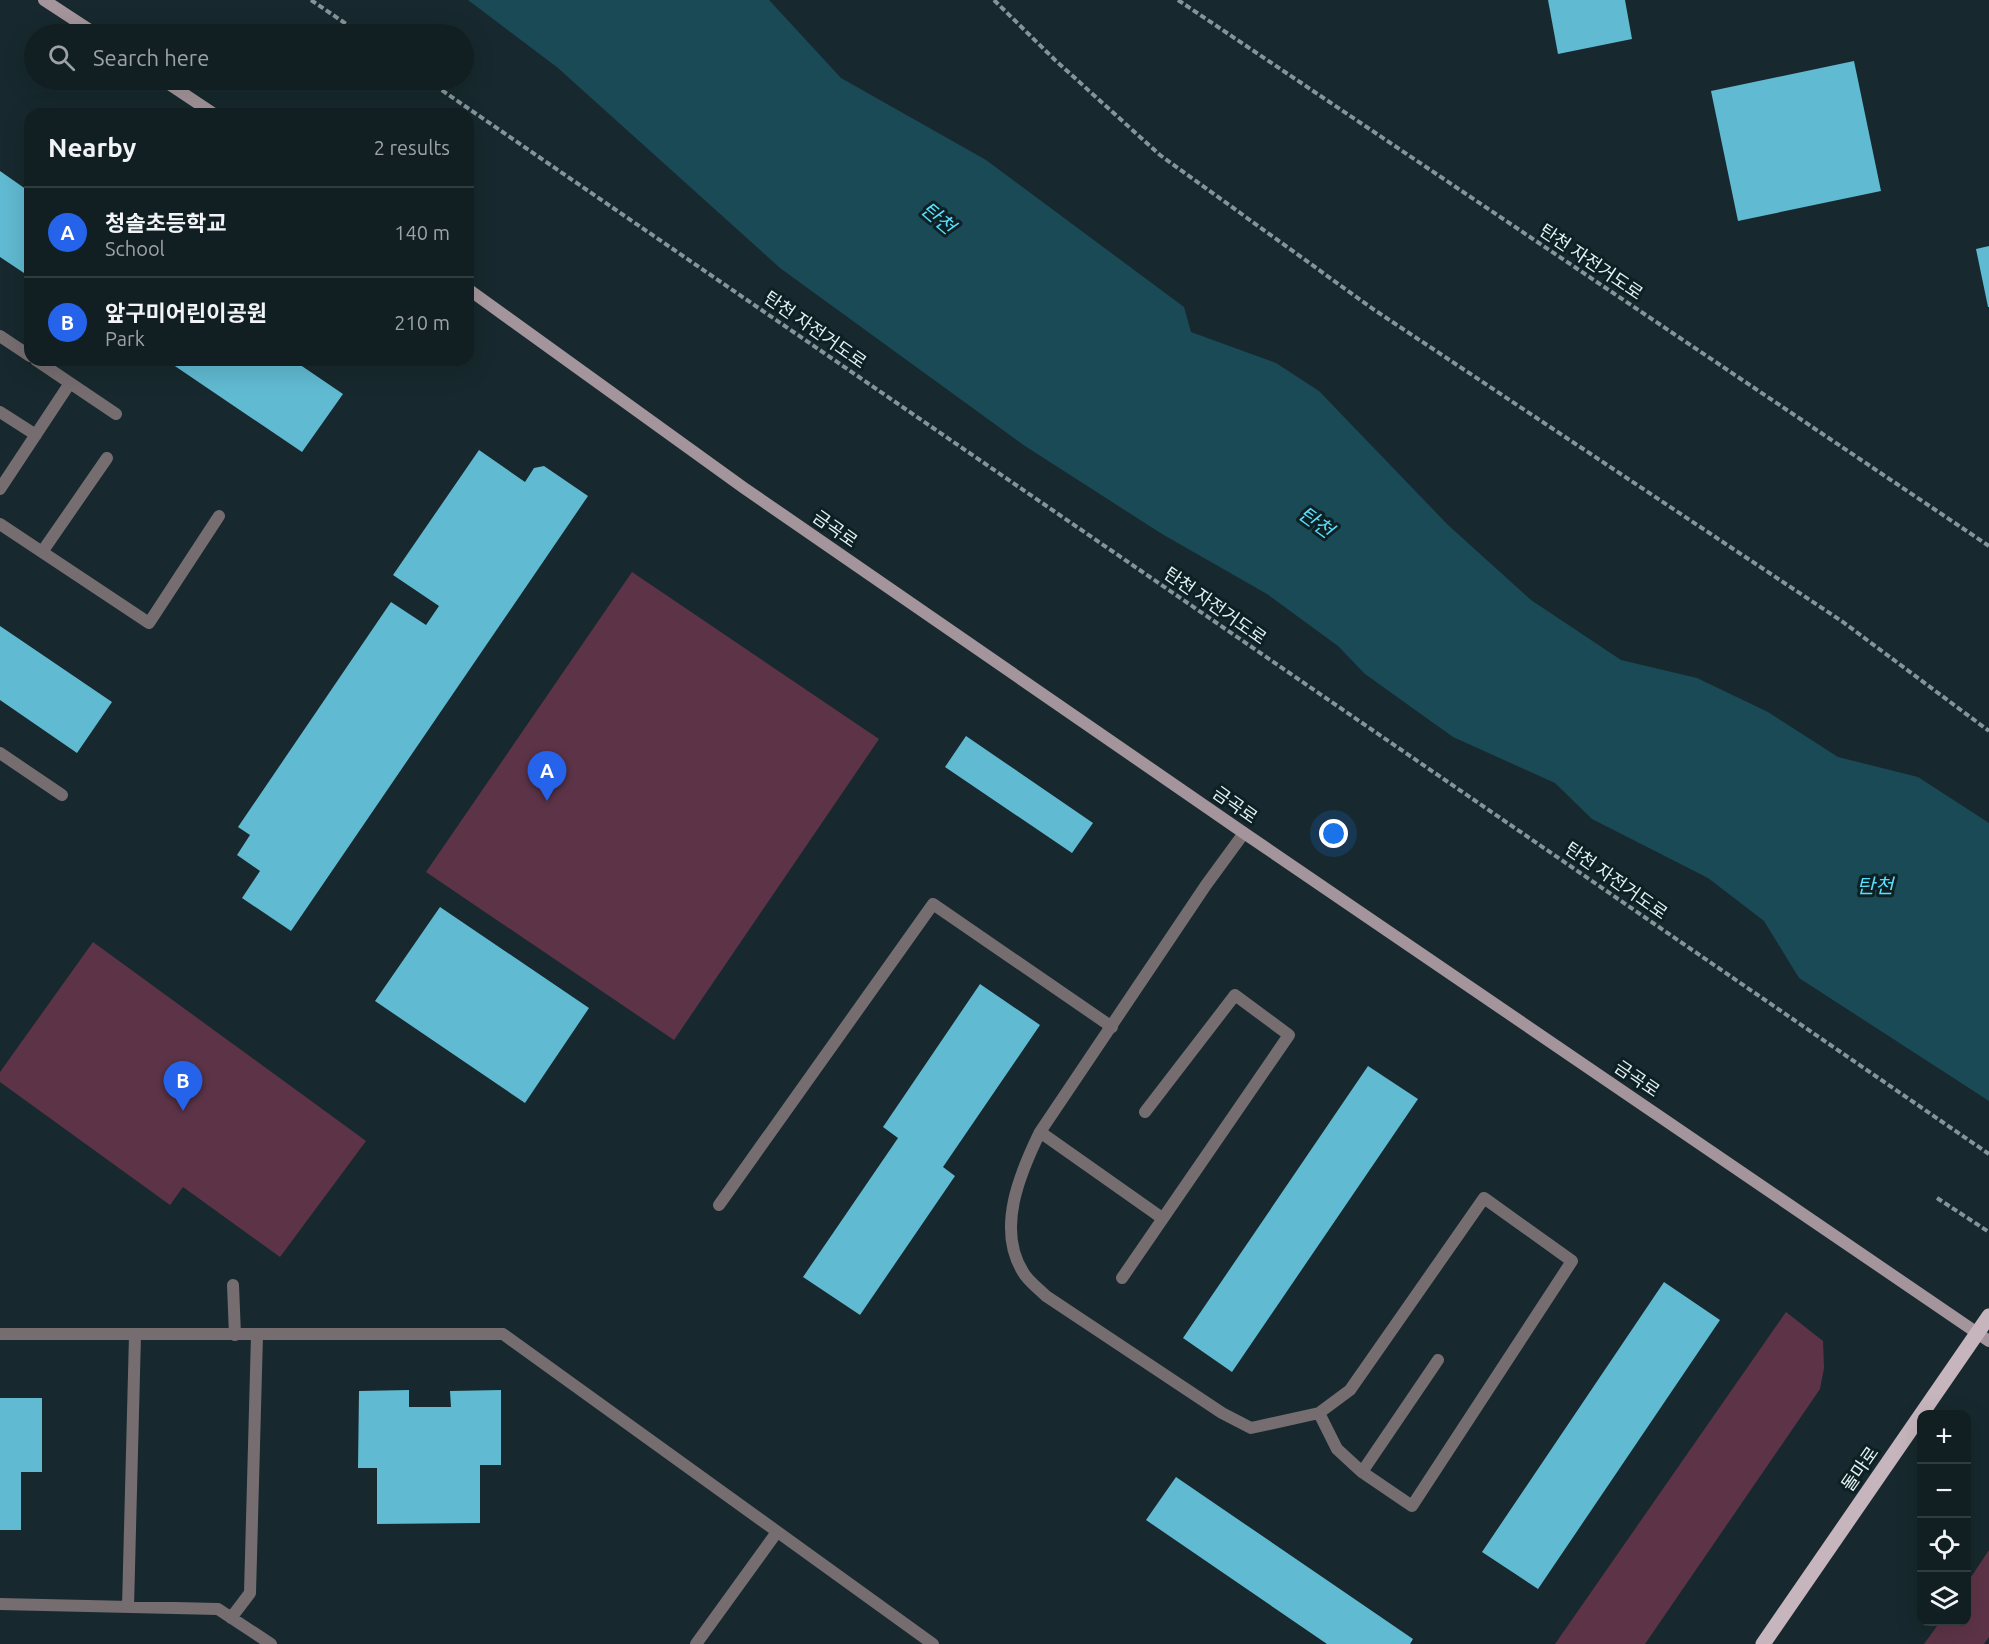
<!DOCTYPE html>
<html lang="en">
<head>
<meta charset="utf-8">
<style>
  :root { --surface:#111f22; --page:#1a272a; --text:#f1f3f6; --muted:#9ca2a5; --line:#303d40; --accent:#2563eb }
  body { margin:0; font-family:Ubuntu,"Noto Sans KR",sans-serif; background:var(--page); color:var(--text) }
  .controls { position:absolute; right:18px; bottom:18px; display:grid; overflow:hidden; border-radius:12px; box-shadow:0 6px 24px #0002 }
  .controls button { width:54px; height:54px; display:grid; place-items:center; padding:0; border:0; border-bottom:2px solid var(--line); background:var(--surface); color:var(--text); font:30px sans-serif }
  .you { position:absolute; left:1334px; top:834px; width:21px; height:21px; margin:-15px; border:4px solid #fff; border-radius:50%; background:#1a73e8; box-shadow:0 0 0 9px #1a73e833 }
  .badge { display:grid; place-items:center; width:39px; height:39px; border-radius:50%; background:var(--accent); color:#fff; font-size:20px; font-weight:700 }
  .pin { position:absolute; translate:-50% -50px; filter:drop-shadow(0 2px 3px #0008) }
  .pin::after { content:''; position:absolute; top:32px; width:21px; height:18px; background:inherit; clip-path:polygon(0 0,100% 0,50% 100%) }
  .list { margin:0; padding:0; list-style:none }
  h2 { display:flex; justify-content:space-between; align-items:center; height:78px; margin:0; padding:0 24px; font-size:26px }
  h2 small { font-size:20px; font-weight:400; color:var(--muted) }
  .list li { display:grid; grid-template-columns:39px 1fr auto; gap:18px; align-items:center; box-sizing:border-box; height:90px; padding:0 24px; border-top:2px solid var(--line) }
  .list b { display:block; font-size:22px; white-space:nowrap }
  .list p { margin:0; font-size:20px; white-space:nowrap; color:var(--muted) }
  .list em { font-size:20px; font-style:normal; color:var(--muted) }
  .icon { flex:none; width:33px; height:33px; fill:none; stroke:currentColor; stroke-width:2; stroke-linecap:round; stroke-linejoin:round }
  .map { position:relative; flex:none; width:1989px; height:1644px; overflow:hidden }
  .search { position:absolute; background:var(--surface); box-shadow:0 6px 24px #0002; left:24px; top:24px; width:450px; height:66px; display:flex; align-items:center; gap:15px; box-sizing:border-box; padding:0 21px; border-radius:33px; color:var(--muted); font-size:22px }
  .panel { position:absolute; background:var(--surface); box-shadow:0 6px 24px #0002; left:24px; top:108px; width:450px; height:258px; border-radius:18px }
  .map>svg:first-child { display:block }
  .green { fill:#5d3447 }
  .water { fill:#194a56 }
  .building { fill:#60bad1 }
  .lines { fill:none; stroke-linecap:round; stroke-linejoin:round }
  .path { stroke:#859498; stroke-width:4; stroke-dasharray:6 3; stroke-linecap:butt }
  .lane { stroke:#766d70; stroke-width:12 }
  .secondary { stroke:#a3959b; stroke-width:12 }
  .primary { stroke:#c6b5bc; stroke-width:15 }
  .labels { text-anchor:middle; stroke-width:6; stroke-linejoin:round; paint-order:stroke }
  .street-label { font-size:18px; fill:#e4f0f3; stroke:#0d2024 }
  .water-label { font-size:20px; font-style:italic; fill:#59ddfc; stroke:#0d2024 }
</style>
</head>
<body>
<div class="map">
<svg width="1989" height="1644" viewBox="0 0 1989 1644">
  <rect width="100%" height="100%" fill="#17292e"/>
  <path class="green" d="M632,572l247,167 -205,301 -248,-168z
    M93,942l273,199 -86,116 -97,-70 -13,18 -170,-123v-10z
    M1786,1312l37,29 1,27 -4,21 -175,255h-90z
    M1989,1550v87l-5,7h-60l16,-22h26l1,-39z"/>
  <path class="water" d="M468,0h301l72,78 145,82 198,147 7,25 85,31 43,28 129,134 83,75 90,60 76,18 71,34 70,45 80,20 71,46v278l-190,-123 -35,-57 -56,-43 -116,-59 -37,-36 -102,-46 -88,-63 -27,-28 -71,-52 -105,-60 -137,-88 -245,-178 -222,-200z"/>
  <path class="building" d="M1548,0h77l7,39 -74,15z
    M1854,61l27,130 -143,30 -27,-130z
    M0,171l30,21v85l-30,-20z
    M1989,246v61h-1l-12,-58z
    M166,360h127l50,34 -41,58z
    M479,450l46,32 9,-14 10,-2 44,30 -297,435 -49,-33 18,-27 -23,-16 13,-20 -12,-8 153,-225 35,23 13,-19 -46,-31z
    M0,626l112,76 -35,51 -77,-53z
    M966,736l127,87 -21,30 -127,-86z
    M440,907l149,101 -64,95 -150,-102z
    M980,984l60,41 -97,142 12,9 -95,139 -57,-38 95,-139 -15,-11z
    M1368,1066l50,33 -186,273 -49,-34z
    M1664,1282l56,38 -182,269 -56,-37z
    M409,1390v17h42l-1,-16 51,-1v75h-21v58l-103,1v-56h-19l1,-77z
    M0,1398h42v74h-21v58h-21z
    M1176,1477l237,162 -3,5h-83l-181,-124z"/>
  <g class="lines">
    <path class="path" d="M311,0l50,34
      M994,0l61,60 105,95 213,154 470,313 146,109
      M1178,0l811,546
      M427,80l1562,1074
      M1937,1198l52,34"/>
    <path class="lane" d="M0,336l30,20
      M70,383l46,31
      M0,412l36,23
      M0,489l70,-106 -34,-23
      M0,524l149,99 70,-107
      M42,552l65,-94
      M0,753l62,42
      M1244,833l-38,52 -166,247c-20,41 -44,97 -17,140 5,9 15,16 23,24l176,117 29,15 68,-15 31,-23 134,-192 88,63 -160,245 -50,-34 -25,-23 -18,-36
      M1040,1132l122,86
      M719,1205l214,-301 179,123
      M1122,1278l167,-243 -54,-40 -90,117
      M233,1285l2,50
      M0,1334h503l430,310
      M1362,1472l76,-112
      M0,1604l218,5 53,35
      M128,1607l7,-272
      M231,1618l19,-25 7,-258
      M696,1644l81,-112"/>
    <path class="secondary" d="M44,0l52,34
      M163,80l51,34
      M468,289l276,199 500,345 745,508"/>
    <path class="primary" d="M1763,1644l226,-328"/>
  </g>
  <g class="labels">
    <g class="street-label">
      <text transform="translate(1591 262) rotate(34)" y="6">탄천 자전거도로</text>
      <text transform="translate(815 330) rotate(35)" y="6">탄천 자전거도로</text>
      <text transform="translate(835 529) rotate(35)" y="6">금곡로</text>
      <text transform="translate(1215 606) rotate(35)" y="6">탄천 자전거도로</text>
      <text transform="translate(1235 805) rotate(35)" y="6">금곡로</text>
      <text transform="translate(1616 881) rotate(35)" y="6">탄천 자전거도로</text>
      <text transform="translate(1637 1079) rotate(34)" y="6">금곡로</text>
      <text transform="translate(1860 1469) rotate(-55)" y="6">돌마로</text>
    </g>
    <g class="water-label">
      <text transform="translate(938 218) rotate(40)" y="7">탄천</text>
      <text transform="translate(1316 522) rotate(36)" y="7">탄천</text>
      <text x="1875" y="893">탄천</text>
    </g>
  </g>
</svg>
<div class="controls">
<button>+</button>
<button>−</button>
<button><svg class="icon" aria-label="locate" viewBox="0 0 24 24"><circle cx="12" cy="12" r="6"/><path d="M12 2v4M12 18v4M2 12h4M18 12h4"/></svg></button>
<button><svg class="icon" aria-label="layers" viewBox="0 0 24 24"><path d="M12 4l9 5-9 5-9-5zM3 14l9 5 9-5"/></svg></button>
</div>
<div class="you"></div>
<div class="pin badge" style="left:547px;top:801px">A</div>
<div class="pin badge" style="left:183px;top:1111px">B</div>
<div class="search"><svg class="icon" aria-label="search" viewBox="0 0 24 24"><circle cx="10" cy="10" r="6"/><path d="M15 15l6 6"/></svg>Search here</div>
<section class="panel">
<h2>Nearby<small>2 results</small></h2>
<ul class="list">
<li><span class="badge">A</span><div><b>청솔초등학교</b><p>School</p></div><em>140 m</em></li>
<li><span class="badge">B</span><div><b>앞구미어린이공원</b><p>Park</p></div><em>210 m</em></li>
</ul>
</section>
</div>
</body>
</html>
